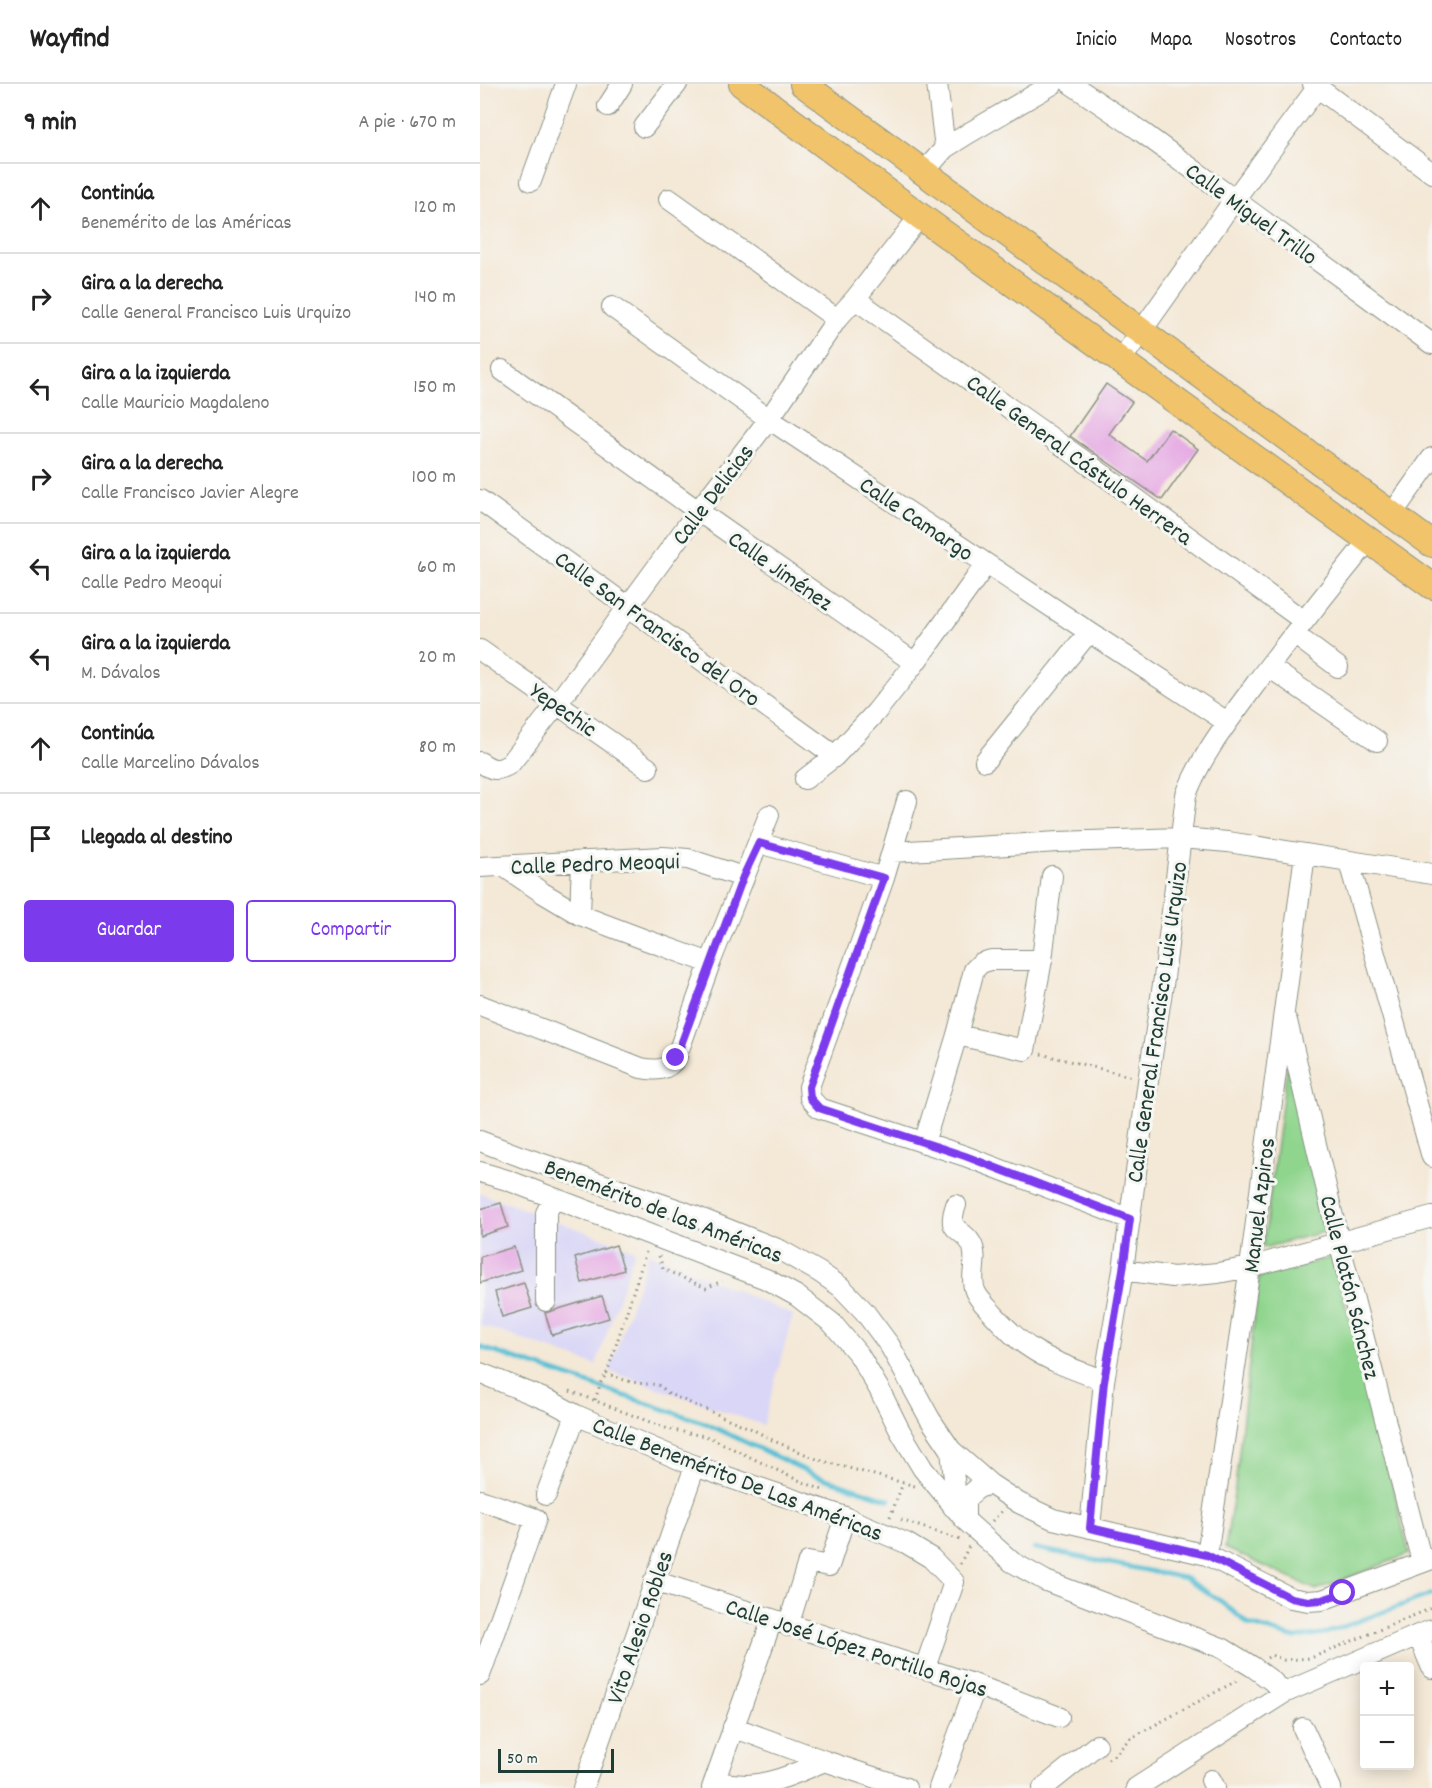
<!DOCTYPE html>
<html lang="es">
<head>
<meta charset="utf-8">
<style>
  :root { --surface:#fff; --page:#f6f6f6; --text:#222; --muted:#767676; --line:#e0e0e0; --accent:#7c3aed }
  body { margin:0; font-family:Dekko,sans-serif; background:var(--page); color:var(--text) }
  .controls { position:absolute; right:18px; bottom:18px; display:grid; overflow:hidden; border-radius:6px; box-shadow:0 3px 15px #0003 }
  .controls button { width:54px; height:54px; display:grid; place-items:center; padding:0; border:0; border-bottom:2px solid var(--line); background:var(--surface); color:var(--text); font:30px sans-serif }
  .scale { position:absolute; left:18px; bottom:15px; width:116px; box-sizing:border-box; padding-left:6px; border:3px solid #1f3d34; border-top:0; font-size:16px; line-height:21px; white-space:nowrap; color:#1f3d34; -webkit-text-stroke:4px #f6f6f2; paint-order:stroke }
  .stop { position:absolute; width:18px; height:18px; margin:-14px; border:4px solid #7c3aed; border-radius:50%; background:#fff }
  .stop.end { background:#7c3aed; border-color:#fff; box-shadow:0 2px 6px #0008 }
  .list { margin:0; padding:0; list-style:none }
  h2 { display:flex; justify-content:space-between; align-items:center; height:78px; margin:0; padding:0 24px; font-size:26px }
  h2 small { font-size:20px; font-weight:400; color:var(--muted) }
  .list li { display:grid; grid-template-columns:39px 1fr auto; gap:18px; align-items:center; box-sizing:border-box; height:90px; padding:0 24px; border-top:2px solid var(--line) }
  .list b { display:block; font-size:22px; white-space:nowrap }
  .list p { margin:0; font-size:20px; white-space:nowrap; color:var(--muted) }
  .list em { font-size:20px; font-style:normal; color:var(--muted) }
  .actions { display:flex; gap:12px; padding:18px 24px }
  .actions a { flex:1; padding:14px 0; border:2px solid var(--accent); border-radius:6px; text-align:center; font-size:21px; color:var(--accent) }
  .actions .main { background:var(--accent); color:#fff }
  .icon { flex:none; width:33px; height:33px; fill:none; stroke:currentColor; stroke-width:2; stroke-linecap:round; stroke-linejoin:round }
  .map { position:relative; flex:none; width:952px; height:1704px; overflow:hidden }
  header { display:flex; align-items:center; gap:36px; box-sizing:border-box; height:84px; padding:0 30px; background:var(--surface); border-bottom:2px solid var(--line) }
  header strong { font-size:28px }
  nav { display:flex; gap:33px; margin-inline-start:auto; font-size:21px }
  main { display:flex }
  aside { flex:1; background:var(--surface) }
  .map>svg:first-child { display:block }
  .built { fill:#d9d6f7 }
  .green { fill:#90d58e; stroke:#588961; stroke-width:1.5 }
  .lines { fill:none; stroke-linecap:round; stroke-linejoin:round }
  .stream { stroke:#58c0d5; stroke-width:4.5 }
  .building { fill:#e5a7e3 }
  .minor-casing { stroke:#8a9285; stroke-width:22 }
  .major-casing { stroke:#8a9285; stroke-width:28 }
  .path { stroke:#8a9285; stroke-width:3; stroke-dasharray:1.5 4.5; stroke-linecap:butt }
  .minor { stroke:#fff; stroke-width:20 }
  .major { stroke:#f1c36a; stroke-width:26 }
  .route { stroke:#7c3aed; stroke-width:8 }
  .labels { text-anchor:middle; stroke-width:6; stroke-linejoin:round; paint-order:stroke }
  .street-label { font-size:24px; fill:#1f3d34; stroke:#f6f6f2 }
</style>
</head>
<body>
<header>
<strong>Wayfind</strong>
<nav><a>Inicio</a><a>Mapa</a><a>Nosotros</a><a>Contacto</a></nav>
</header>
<main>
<aside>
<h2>9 min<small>A pie · 670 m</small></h2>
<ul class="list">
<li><svg class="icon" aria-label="ahead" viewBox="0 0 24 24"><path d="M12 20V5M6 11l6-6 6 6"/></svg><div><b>Continúa</b><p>Benemérito de las Américas</p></div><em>120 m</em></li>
<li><svg class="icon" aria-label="right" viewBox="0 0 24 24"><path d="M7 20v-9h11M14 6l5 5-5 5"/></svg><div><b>Gira a la derecha</b><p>Calle General Francisco Luis Urquizo</p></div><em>140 m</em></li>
<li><svg class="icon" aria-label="left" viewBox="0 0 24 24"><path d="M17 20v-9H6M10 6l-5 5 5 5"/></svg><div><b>Gira a la izquierda</b><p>Calle Mauricio Magdaleno</p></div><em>150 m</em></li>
<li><svg class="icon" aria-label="right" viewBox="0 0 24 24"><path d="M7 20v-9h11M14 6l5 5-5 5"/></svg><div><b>Gira a la derecha</b><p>Calle Francisco Javier Alegre</p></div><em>100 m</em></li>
<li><svg class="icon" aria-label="left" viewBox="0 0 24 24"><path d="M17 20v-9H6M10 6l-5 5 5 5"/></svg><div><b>Gira a la izquierda</b><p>Calle Pedro Meoqui</p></div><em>60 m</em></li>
<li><svg class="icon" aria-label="left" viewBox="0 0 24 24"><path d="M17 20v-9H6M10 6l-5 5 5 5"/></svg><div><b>Gira a la izquierda</b><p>M. Dávalos</p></div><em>20 m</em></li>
<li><svg class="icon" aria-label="ahead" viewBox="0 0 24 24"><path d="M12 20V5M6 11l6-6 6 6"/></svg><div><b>Continúa</b><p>Calle Marcelino Dávalos</p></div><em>80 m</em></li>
<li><svg class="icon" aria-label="arrive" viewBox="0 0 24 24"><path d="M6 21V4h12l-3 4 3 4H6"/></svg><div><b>Llegada al destino</b></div></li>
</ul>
<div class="actions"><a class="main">Guardar</a><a>Compartir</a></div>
</aside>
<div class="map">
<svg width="952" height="1704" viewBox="0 0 952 1704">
  <rect width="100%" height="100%" fill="#f6f6f2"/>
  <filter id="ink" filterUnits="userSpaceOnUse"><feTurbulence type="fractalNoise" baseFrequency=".0167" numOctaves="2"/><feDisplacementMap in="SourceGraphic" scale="12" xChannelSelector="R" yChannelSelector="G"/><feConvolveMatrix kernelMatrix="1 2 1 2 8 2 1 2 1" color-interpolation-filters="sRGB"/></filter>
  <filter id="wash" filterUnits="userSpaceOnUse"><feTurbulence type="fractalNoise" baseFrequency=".008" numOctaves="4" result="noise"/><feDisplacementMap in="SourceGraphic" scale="24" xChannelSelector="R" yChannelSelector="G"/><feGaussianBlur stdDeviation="1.35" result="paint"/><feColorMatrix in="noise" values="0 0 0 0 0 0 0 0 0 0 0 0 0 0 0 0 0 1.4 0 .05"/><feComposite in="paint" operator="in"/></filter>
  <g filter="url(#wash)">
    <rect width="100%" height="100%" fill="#f4e8d6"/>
    <path class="built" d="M0,1109l155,57 -39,115 -116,-40z
      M169,1169l144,62 -30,110 -154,-54z"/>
    <path class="green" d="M807,982l44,164 -68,18z
      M852,1173l38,132 39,165 -93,36 -91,-42 10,-61 24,-210z"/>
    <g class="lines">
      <path class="stream" d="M0,1263l225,76 112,53 73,24
        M554,1464l151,30 37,24 26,22 47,14 31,-5 106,-39"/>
    </g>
    <g id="blocks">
      <path class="building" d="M626,300l26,18 -23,32 38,27 23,-32 28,20 -36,51 -92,-64z
        M21,1119l7,24 -28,9v-27z
        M136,1161l8,25 -42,13 -7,-25z
        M34,1163l7,23 -41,13v-26z
        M44,1199l8,25 -30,9 -7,-25z
        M122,1212l7,22 -57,17 -7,-22z"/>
    </g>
  </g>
  <g filter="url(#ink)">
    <use href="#blocks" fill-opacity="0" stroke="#8a9285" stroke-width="1.5"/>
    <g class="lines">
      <defs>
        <path id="minor" d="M457,0l8,64
          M591,0l68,46 293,214
          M833,0l119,89
          M128,22l14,-22
          M164,43l33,-43
          M444,88l21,-24 24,-15 84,-49
          M51,97l35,-97
          M189,115l168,120
          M375,215l232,164 217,158
          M132,223l157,112 320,213 138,90
          M641,276l113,-160 83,-112
          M22,286l196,141 217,152
          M0,416l355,256
          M912,430l40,-56
          M814,550l44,33
          M0,566l168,118
          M789,583l108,74
          M505,677l104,-129
          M0,678c12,8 17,10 30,2l47,-60 141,-193 71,-92 68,-100 18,-20 65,-83
          M325,695l30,-23 41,-44 39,-49 71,-99
          M427,717l-23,77 -75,209 1,11 9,10 146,48 165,63
          M279,759l125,35
          M412,768l166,-10 123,-4 47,4 204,32
          M869,778l83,295
          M23,782l40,27 37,22 66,25 64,23
          M0,783l183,-10 25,2 55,18
          M100,831l2,-54
          M0,921l161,63c14,3 26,3 35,-10l34,-95 59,-148
          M807,937l52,221 83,320
          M477,951l68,15 17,-90 10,-84
          M0,1057l42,16 160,54 98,39 39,22 22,15 23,24 26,35 40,73 21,31 39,34 29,19 34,16 154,36 84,43 17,3 14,-1 110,-41
          M444,1059l33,-108 17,-65 7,-7 10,-3h51
          M0,1088l27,8 259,99 31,17 35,27 27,32 20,34 21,42 23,38 42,51 47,42 34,19 176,67 31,19 19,14 12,12
          M476,1121c-10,29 5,21 15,38 9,15 -3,35 5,50 4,8 12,15 18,22 11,12 23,25 38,34 21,14 48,22 72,32
          M643,1186l50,7 45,-4 32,-6 182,-50
          M66,1217v-88l8,-15
          M0,1289l72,29 24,13 119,51 150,51 61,26 25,15 23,24 -29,86
          M471,1366l4,39 -2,18
          M66,1411l30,-80
          M0,1416l56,19 -56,156
          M485,1436v-21l13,-11 12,-4
          M610,1444l14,-147 19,-111 25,-189 16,-103 22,-183c16,-42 45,-77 71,-113 36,-48 74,-95 111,-141
          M727,1471l43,-288 55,-413
          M174,1497l322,104 83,32
          M308,1542l20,-64 21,4 16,-49
          M938,1551l14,33
          M253,1643l92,34 81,27
          M823,1644l28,60
          M731,1696l4,8
          M234,1698c11,1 22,3 33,3 28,-1 53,-14 78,-24
          M103,1704l112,-322
          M232,1704l60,-168
          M459,1704l37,-103
          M563,1704l54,-43
          M656,1704l148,-95 134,-58 14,-5"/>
        <path id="major" d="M262,0l178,132 512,370
          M323,0l629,460"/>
      </defs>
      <use href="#minor" class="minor-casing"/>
      <use href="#major" class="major-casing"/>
      <path class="path" d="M561,970l92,23
        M166,1168l-39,121c9,5 22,9 32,10 15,3 17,-3 30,11l83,35 22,12 45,19 96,26
        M179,1172l4,13 43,19 16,-7
        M90,1307l98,38 41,8 82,40 34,14
        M115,1316l6,-18 6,-9
        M410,1433l13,-34
        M421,1436l62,21
        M512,1437l10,-10
        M480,1480l9,-18
        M787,1574l4,-3 13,5 27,-2 121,-50
        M628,1675l8,-5 13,-15 111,-60"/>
      <use href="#minor" class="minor"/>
      <use href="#major" class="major"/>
    </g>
  </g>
  <g class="lines" filter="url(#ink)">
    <path class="route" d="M196,974l67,-181 16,-34 125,35 -75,209 1,11 9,10 146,48 165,63 -7,51 -19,111 -14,147 117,27 84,43 17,3 14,-1 21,-7"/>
  </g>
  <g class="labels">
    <g class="street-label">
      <text transform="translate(772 129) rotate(36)" y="8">Calle Miguel Trillo</text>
      <text transform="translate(600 375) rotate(36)" y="8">Calle General Cástulo Herrera</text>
      <text transform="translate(232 410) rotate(-53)" y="8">Calle Delicias</text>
      <text transform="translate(437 434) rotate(34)" y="8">Calle Camargo</text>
      <text transform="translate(301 486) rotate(35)" y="8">Calle Jiménez</text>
      <text transform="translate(178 544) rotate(36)" y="8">Calle San Francisco del Oro</text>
      <text transform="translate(84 625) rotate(35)" y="8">Yepechic</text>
      <text transform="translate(115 779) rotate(-2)" y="8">Calle Pedro Meoqui</text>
      <text transform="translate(676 938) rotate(-82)" y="8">Calle General Francisco Luis Urquizo</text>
      <text transform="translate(778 1121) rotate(-83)" y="8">Manuel Azpiros</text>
      <text transform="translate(184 1126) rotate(21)" y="8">Benemérito de las Américas</text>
      <text transform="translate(871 1203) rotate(76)" y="8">Calle Platón Sánchez</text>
      <text transform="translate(258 1394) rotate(21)" y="8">Calle Benemérito De Las Américas</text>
      <text transform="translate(159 1543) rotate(-71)" y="8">Vito Alesio Robles</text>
      <text transform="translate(377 1563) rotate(18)" y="8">Calle José López Portillo Rojas</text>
    </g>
  </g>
</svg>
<div class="controls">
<button>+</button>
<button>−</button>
</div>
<div class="scale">50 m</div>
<div class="stop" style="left:863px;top:1509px"></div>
<div class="stop end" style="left:196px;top:974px"></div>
</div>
</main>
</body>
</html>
